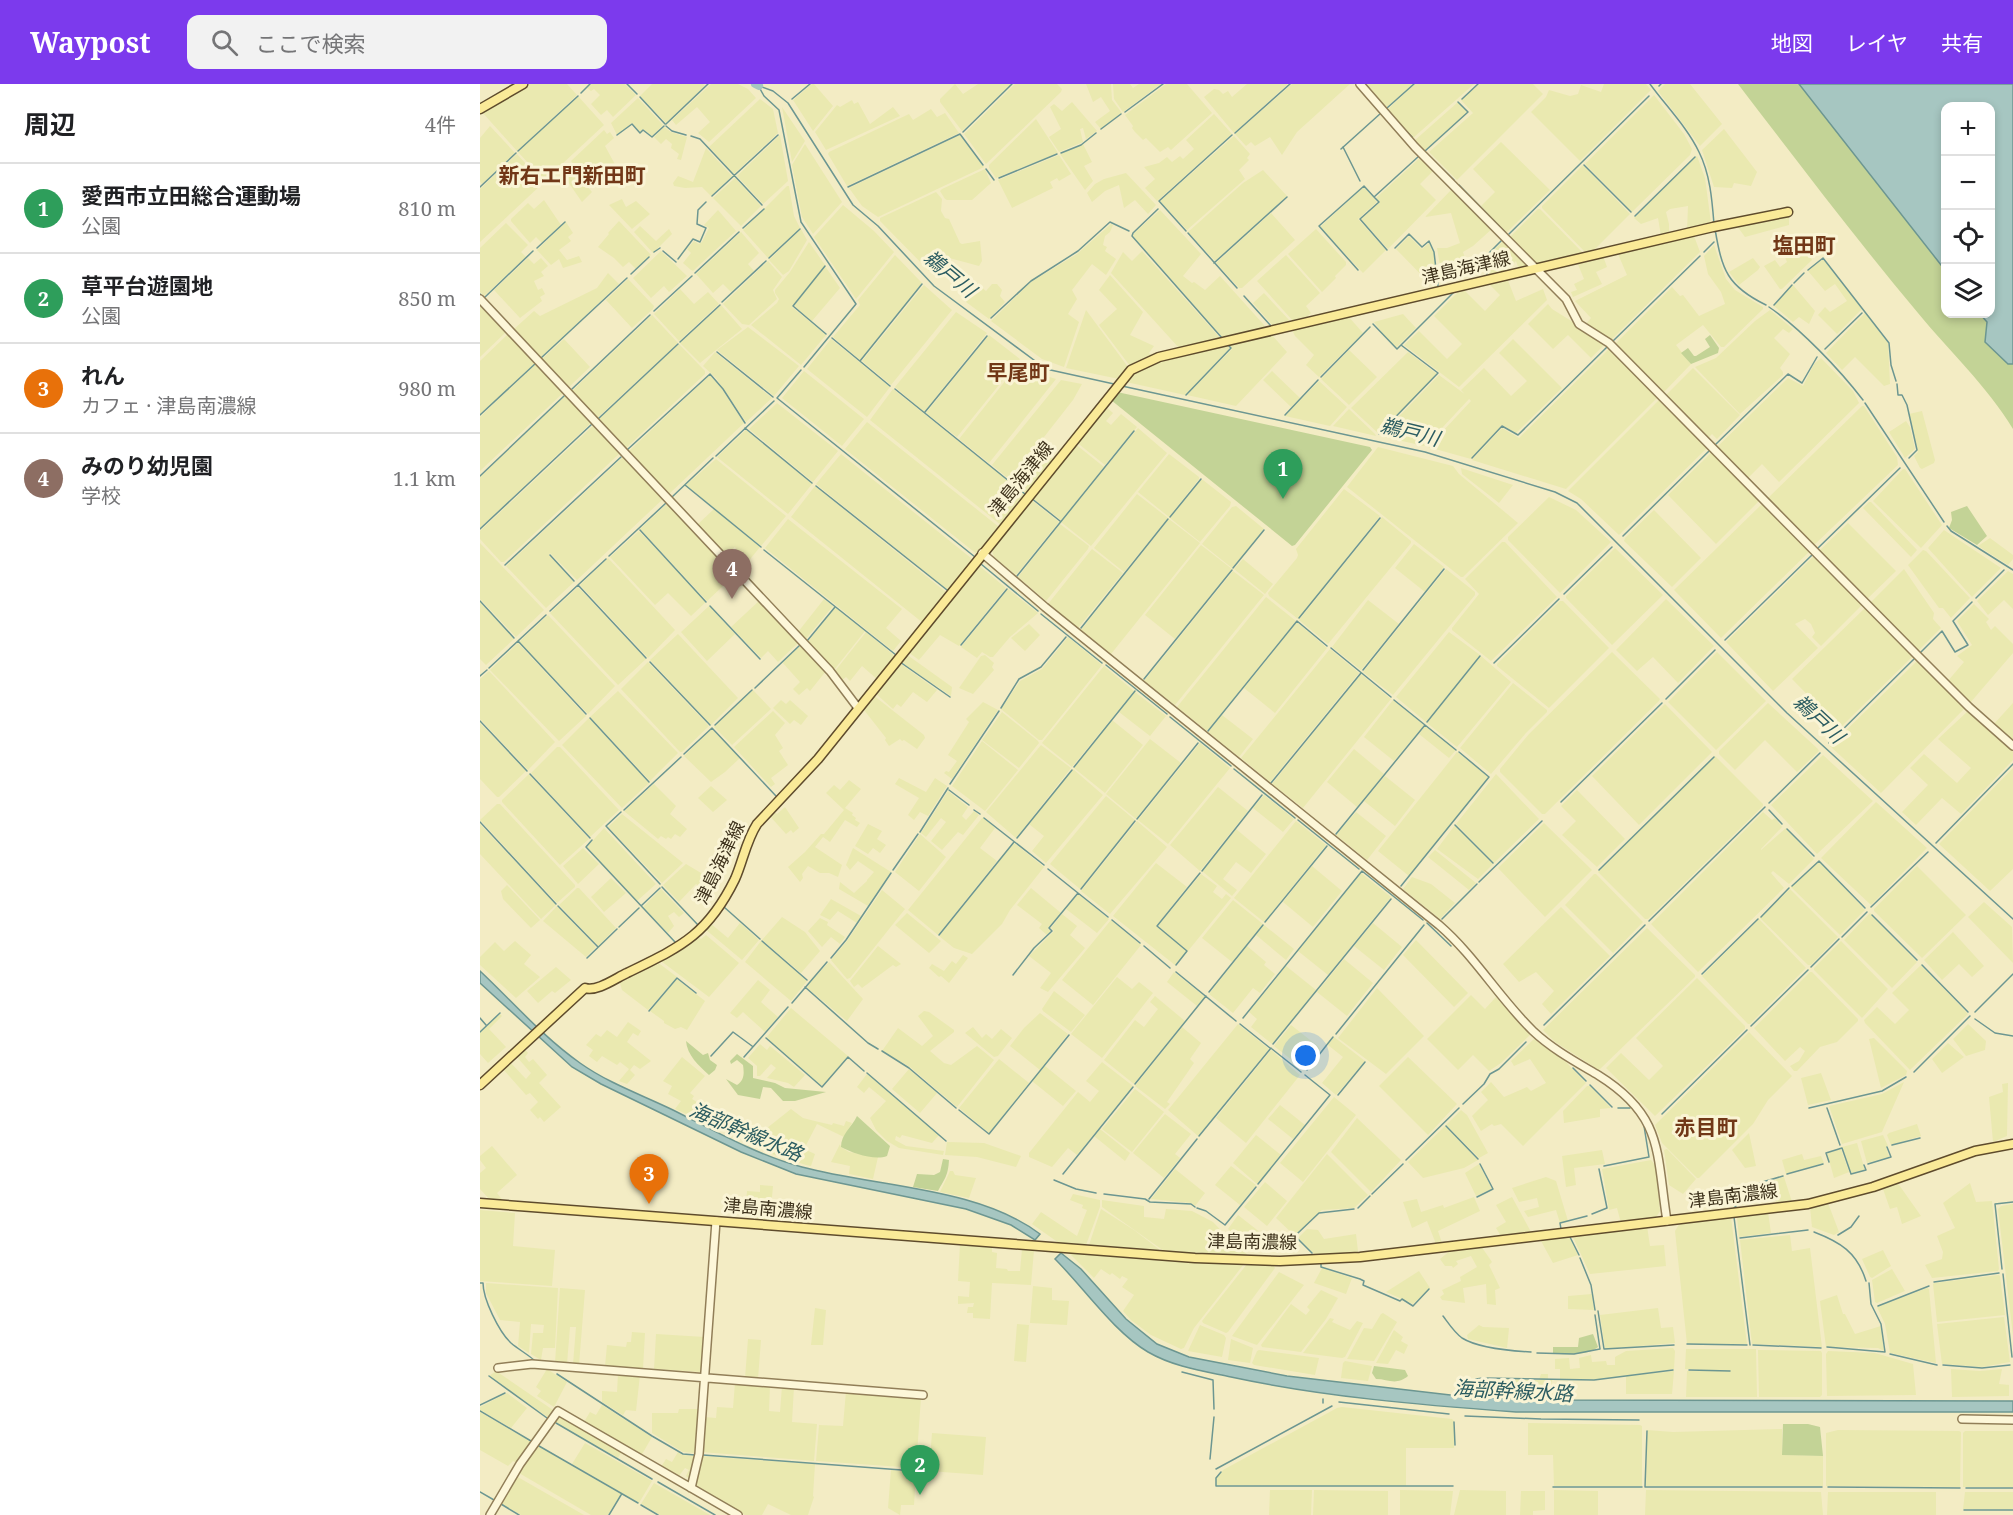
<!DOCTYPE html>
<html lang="ja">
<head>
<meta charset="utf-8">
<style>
  :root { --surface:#fff; --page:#f2f2f2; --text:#202124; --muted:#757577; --line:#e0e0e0; --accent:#7c3aed }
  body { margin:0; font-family:"Noto Serif","Noto Sans JP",serif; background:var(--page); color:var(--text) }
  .controls { position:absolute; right:18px; top:18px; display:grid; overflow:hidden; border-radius:12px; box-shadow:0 3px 9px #0003 }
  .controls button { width:54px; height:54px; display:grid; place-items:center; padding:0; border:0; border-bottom:2px solid var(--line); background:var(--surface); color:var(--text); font:30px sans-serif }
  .you { position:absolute; left:826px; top:972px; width:21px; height:21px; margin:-15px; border:4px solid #fff; border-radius:50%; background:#1a73e8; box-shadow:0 0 0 9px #1a73e833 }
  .badge { display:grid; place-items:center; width:39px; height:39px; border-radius:50%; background:var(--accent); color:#fff; font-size:20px; font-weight:700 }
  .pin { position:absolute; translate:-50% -50px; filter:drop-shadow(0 2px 3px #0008) }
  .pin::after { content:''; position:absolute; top:32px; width:21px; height:18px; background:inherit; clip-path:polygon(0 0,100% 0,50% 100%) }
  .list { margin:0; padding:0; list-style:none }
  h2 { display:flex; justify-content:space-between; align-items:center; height:78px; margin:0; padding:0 24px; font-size:26px }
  h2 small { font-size:20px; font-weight:400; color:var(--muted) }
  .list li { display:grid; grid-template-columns:39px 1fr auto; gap:18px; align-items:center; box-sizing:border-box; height:90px; padding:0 24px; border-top:2px solid var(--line) }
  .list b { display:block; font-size:22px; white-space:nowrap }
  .list p { margin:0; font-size:20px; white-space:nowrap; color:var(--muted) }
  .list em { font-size:20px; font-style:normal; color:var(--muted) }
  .icon { flex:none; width:33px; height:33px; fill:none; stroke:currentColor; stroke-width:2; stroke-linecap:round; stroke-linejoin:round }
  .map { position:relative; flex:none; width:1533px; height:1431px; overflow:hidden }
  header { display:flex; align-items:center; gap:36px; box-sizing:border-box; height:84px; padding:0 30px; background:var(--accent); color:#fff }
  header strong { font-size:28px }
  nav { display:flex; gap:33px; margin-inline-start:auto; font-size:21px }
  .search { width:420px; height:54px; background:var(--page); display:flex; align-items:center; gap:15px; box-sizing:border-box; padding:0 21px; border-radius:12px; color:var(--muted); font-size:22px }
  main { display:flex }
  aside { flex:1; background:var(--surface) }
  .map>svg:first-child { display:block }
  .farmland { fill:#eae9b0 }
  .green { fill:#c3d396 }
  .water { fill:#a6c6c1; stroke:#6c9691; stroke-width:1.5 }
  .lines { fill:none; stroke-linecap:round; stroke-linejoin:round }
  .stream { stroke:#6c9691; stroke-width:1.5 }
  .river { stroke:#a6c6c1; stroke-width:8 }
  .minor-casing { stroke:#917e58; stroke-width:10 }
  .major-casing { stroke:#5e4b2c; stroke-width:11 }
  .minor { stroke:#fdf7d9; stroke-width:7 }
  .major { stroke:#faea98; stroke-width:8 }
  .labels { text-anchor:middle; stroke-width:6; stroke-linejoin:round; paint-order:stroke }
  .street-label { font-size:18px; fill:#3f331d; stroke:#faf4d5 }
  .water-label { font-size:20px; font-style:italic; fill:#2b5c61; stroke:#faf4d5 }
  .quarter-label { font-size:21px; font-weight:bold; fill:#713717; stroke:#faf4d5 }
</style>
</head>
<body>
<header>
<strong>Waypost</strong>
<div class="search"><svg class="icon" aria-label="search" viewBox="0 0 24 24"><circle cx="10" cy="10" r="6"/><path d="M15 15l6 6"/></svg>ここで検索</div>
<nav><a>地図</a><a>レイヤ</a><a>共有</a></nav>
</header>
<main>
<aside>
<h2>周辺<small>4件</small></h2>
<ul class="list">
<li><span class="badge" style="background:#2e9e5b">1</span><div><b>愛西市立田総合運動場</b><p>公園</p></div><em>810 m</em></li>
<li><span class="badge" style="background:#2e9e5b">2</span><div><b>草平台遊園地</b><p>公園</p></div><em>850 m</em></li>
<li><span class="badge" style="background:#e8710a">3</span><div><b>れん</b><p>カフェ · 津島南濃線</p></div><em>980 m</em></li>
<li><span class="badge" style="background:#8d6e63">4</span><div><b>みのり幼児園</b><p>学校</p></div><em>1.1 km</em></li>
</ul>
</aside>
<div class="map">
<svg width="1533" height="1431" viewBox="0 0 1533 1431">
  <rect width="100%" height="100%" fill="#f3ecc4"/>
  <path class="farmland" d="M49,0h38l10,11 -60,56 -35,-39z
    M111,0h34l11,11 -23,22 -6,-7 -6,5 -10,-11 9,-9 -6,-6 -3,2 -4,-3z
    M172,0h51l2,2 -39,37 -26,-27z
    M231,0h27l10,5 8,9 -47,44 -11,-9 12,-11 -13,-15 -21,18 -4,-5z
    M332,0h2l19,22 -20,25 -20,-31z
    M475,0l8,10 15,-10h33l-49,47 -22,-29v-3z
    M535,0h42l5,5 -1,3 -75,72 -22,-30z
    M606,0h25l1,16 10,13 -21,16 -6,-7 15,-11 -9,-14 -8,5z
    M633,0h17l3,4 6,-4h22l-38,28 -9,-13z
    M686,0h21l25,29 -41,37 -3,-3 -8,5 -14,-14 -3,2 -8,-8 -3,-4 1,-2 -8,-11z
    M767,0h41l-54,49 -30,-36 10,-8 5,1 4,4 5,-3 4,6z
    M812,0h58l-53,48 -15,23 -12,-18 -15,9 -4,-4 -5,4 -11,-12z
    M885,0h48l-27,24z
    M935,0h59l-61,54 -25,-29z
    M1000,0h53l10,10 -86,86 -28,-28 44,-39 -12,-13z
    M1124,0h42l5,6 -71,71 -49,-49 15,-15 3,-7 21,6 8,-2 3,-9 20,7z
    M1185,0h25l32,40 -22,22 -42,-55z
    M1174,11l30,39 8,15 -2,6 -58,57 -47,-48z
    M98,12l26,29 -58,54h-3l-25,-27z
    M158,14l25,27 -11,11 -9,-7 -3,3 -8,-9 -15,12 -6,-12z
    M280,15l13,10 5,24 -44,41 -25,-27z
    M372,16l2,4 4,-2 12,22 23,-17 7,9 -74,34 -11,-18 22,-27 3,2z
    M592,18l25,29 -11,8 -3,-11 -3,1 3,13 -24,10 -10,-15 12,-8 -11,-22 4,-3 8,7z
    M978,18l10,10 -44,39 -10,-10z
    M302,23l23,34 -13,21z
    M451,25l6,8 8,-4 14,20 -112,53 -19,-32 1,-2 80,-38 4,6z
    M734,30l18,20 -75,67 -12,-13 10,-9 -11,-12 15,-4 8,-6 5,5 8,-6 3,3 11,-10 -8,-9z
    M556,35l22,34 -62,25 -7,-10v-3z
    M10,42l25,27 -33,31 -2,-3v-43z
    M184,43l7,5 16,5 -6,23 -4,-1 2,-5 -8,-6 1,-4 -6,-5 -5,5 -7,-7z
    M1244,45l33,43 -6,14 -17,-3 -2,5 -18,-1 -12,-37z
    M124,46l3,4 3,-2 4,6 -9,8 12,22 -24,20 -22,-27z
    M300,51l8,46 -25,23 -26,-28z
    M480,51l24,32 -106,50 -16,-11 -13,-18z
    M754,52l16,18 -3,4 2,2 -10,10 6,9 -58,51 -27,-29z
    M1021,58l49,48 -44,43 -25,-27 14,-14 -22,-23z
    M325,60l37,58 -29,32 -11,-17 -10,-52z
    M603,60l9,18 -8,4 9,15 -8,9 -25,-36z
    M226,64l26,28 -21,20 -9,-9 -17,1 -11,-2 -1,-3 5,-7 15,6z
    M37,70l25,28v2l-62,58v-53z
    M579,71l12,19 -12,7 -2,-3 -7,4 3,6 -41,20 -14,-28z
    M942,72l13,13 -15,15 16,16 -48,49 -27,-30 19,-17 -4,-4z
    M1217,72l8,22 6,45 -24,8 1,-25 -18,3 -4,3 3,12v8l-2,1v3h-6l-3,-18 -17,6 -7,-6z
    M1103,81l47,49 -38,38 -5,2 -45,-46v-2z
    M505,85l6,14 -19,17h-25l-2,-1 -5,-8 2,-2z
    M783,86l24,26 -72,65 -27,-29 55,-49z
    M94,87l18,21 -10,10 -16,-23z
    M646,89l30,32 -8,9 -13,-14 -11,8 -5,-23 -14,6 -13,11 -5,-9 8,-9 9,-5z
    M255,94l26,28 -20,20 -28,-28z
    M307,102h2l5,30 6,12 -32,30 -25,-28z
    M884,103l13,15 -19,17 28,31 -23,23 -43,-46z
    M972,105l41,39 -20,18 -10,6 4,12 -26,8 -4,-24h10l13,-5 -9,-30 -26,4z
    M456,108l6,7 -1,12 4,7 4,1 11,24 2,1 18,-3 2,20 -3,5 -37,-10 -9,19 -53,-54v-3z
    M142,115l4,8 10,-6 14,13 -18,15 -23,-24z
    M64,116l17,25 -19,18 -6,-6 -6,6 -19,-22v-2l17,-16 6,6z
    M363,121l31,26 20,21 -38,47 -42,-62z
    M1058,125h2l44,45 -48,11 -27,-27z
    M238,126l18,21 -43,40 -2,-1 -8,-7 8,-10 -4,-4 7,-8 5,3 3,-2 7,-14 -5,-3z
    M680,126l41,44 -18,22 9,7 2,-1 11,8 15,-14 44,49 1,4 -41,10 -92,-104z
    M791,129l24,27 -53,48h-3l-23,-25z
    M1309,132v9l-44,12 -8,-11 31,-8z
    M139,137l32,34 -15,14 -7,-7 -6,5 -9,-9 -16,-11 11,-13 -1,-1z
    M86,138l7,11 -5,4 3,4 -12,9 8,10 12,-4 3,6 -19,6 -4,-9 -8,6 -14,-15z
    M26,139l22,22 -7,7 5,5 -42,39 -4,-4v-44z
    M631,140l2,1 -3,7 -5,4 -2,9 4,2 -2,4 11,8 -10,16 -14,-11 -20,26 5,9 -9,15 11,8 -15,45 -22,-8 -51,-38 40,-39 46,-28z
    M160,142l16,15 13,-12 3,5 -19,19 -19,-21z
    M321,145l6,11 -18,31 -6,4 -14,-15z
    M836,145l30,33v3l-11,11 1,2 -14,14 -34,-38z
    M261,148l18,21 -11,11 6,7 -23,21 -8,-8 -10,9 -17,-19z
    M929,152l13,13 7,-6 5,10 3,36h-2l-39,-40z
    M1214,152l6,16 -89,88 -26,-15 6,-7 -16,-17 52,-26 -9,-21z
    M1024,156l25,27 -10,3 -3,-9 -4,4 -8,2 1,6 -16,3 -3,-18z
    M329,158l16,23 -33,42 34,28 -25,30 -50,-40 26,-22 2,-4 -4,-6v-3l15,-18z
    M1322,160l10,16 -30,29h-2l-16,-23 11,-6 5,7 7,-5 -3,-7z
    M1234,161l12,34 9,11 28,17v2l-39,38h-3l-18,-22 -27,20 15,19 -27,28h-3l-46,-48 57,-57 8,9 3,-1 16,21 26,-12 -4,-12 -13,-18 -4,-18z
    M181,167l26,25 -18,16 -5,-6 -13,12 -18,-20z
    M662,167l80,89 -43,8 -68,-75 12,-21 9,9z
    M415,171l27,28 -62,77 -27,-23 27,-32 -2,-5z
    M806,171l34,38 -14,13 5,7 -6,6 -11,3 -37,-41z
    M1123,172l4,11 -11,5 6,12 -29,13 -2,-5 6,-2 -3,-6 10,-5 -7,-17z
    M48,174l6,6 7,-6 7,8 -7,6 3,4 -10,5 4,9 4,-2 3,6 -5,3 2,4 -22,17 -26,-28z
    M1273,174l7,9 -2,3 -19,15 -10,-13z
    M1343,175l39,50 -25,25 -19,-19 7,-8 5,5 17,-11 -12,-17 -10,7 -17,-20z
    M288,177l14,16 -9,13 4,9 -28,26 -7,-1 -19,-20z
    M345,182l15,22 -28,33 -18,-15z
    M128,189l11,11 -78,73 -27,-28 20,-18 6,5 57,-28z
    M630,191l33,37 -13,23 24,11 -5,7 4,3 -23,10 -31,-41 18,-16 -18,-19z
    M1027,194l9,23 27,-12 4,11 -88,87 -55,-42 15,-14 28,28 15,-15 -28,-28 25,-25 5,-1 21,21 15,-16 -11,-11z
    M148,195l26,27 -1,3 -21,19 -26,-28z
    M512,200h5l5,6 -2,6 5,6 -16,17 -23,-17 15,-15 5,4z
    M444,201l28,25 -61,75 -29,-24z
    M1313,201l22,26 -6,13 -10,-7 -6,5 -19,-16z
    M200,205l14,15 14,-12 11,12 -40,37 -25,-27z
    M784,209l26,28v3l-16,3 -21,-24z
    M0,219l25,26v4l-25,24z
    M1068,220l4,5 53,33v2l-14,14 -23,-23 -15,14 -25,-25z
    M241,221l21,24 -42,34 -20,-20z
    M606,226l42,57 -9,12 -53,-11z
    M1290,226l23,19 -4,4 -6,-4 -9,9 16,16 -10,14 3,4v3l-43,39 -45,-47 21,-9 39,-37z
    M476,228l31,21 -63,79 -29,-25z
    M1385,229l23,30 2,41 -6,2 -29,-29 -13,13 -16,-17z
    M923,230l13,14 -20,20 -8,-8 -14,-18z
    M172,231l26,28 -81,75 -25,-27z
    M868,232l15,17 -44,44 -13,-12 8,-10 -19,-19 -4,-8z
    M268,243l51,39 -25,30 -57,-46z
    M791,250l16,18 -51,54 -49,-11 45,-46 -5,-6z
    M27,251h4l25,27 -56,52v-53z
    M509,251l31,24 -63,78 -31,-24z
    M84,255l26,28 -21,20 -27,-28z
    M351,255l59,48 -23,30 -60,-48z
    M1033,255l49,49 -46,45 -14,-8 -31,34 -43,-12 43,-46 -10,-11 23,-22 27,28 16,-15 -28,-28z
    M199,260l26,27v3l-79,74 -27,-29z
    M745,260l5,4 -45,47 -59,-13v-4l12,-10 11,-5z
    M1130,264l48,49 -92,92 -94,-29 30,-32 17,10z
    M869,266l28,27 -28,28 -28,-26z
    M235,268l57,46 -26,24 -30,-44 -13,-12z
    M928,268l29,22 -58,60 -28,-26z
    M1341,274l32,33 6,12 -80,79 -17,-18 -15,15 -30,-32 71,-69 15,8 11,-22z
    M541,277l22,14 13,4 -67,84 -30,-24z
    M57,279l25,27v4l-82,77v-54z
    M1213,284l47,47 -23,24 -5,-5 -5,5 -42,-43z
    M324,287l60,48 -22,27 -60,-48z
    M792,287l28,27 -9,9 -28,-27z
    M230,291l12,14 22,34 -75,71h-2l-39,-42z
    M959,291l31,23 -43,46 -3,2 -44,-10z
    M581,296l21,4 -9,16 -36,46 17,14 -27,34 -35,-29z
    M839,297l28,26 -17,19 -45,-10z
    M413,305l133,106 -25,30 -131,-105z
    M85,312h3l24,26 -112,106v-51z
    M1180,315l48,48 -89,88 -38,-36 -13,-8z
    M297,319l61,48 -25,31 -64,-53z
    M624,321l9,8 -7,8 5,4 10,-11 16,13 -32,38 -30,-24z
    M1382,322h2l33,51 1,8 -85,81 -46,-47z
    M869,325l26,25 1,2 -43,-10z
    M1442,327l13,49 -1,3 -12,6 -2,-1 -6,-12 4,-4 -9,-38z
    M1426,337l4,6 5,22 -10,9 -16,-26z
    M387,338l132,105 -21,28 -133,-106z
    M114,341l25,25v4l-115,108h-3l-21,-23v-8z
    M658,344l29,25 -76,93 -30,-24z
    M266,346l66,54 -24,30 -71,-57z
    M594,359l30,24 -43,53 -30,-23z
    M898,363l75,19 6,8 59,49 -55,54h-2l-114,-90z
    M1232,368l48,48 -44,44 -48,-49z
    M361,370l130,104 1,4 -23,29 -133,-107z
    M689,370l30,23v2l-30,38 -31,-25z
    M143,373h2l38,42 -86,81 -27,-27 -1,2 25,27 -28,26 -40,-42z
    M236,375l70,57 -25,30 -75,-61z
    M981,384l52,17 -14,18 -37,-29z
    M1423,385h2l37,56 -21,23 -48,-47z
    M721,396h2l28,22 -1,4 -30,36 -30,-24z
    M335,402l132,107 -24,30 -132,-106z
    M864,405l36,27 -82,103 -29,-23 -1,-3 29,-35 1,-3 -2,-6z
    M657,410l31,24 -44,54 -30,-24z
    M1069,413l27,13 35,32 -51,51 -52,-53v-3z
    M550,415l29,23 -43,53 -22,-18 -3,-10z
    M1389,418h2l46,48 -6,7 -48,-49z
    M188,419l63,67 -12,11 4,5 -16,15 -67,-72z
    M1282,420l48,47 -89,87 -47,-48z
    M756,422l28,23 -32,39 -30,-24 30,-37z
    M234,425l46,38 -13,16 -8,-7 -4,-9 -9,8 -29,-30z
    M1174,426l47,48 -29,29 -48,-46 1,-3z
    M902,433l29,24v2l-83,101 -29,-24z
    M308,435l114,90 -16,19 15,13 -8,10 -128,-103z
    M689,435l31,24 -89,111 -30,-24z
    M1368,439l48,48 -30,29 -47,-49z
    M580,440l29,22 -1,3 -42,52 -28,-24z
    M1464,446l57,38 -29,29 -44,-49z
    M159,447l67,71 -15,14 -23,-23 -13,12 -45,-48z
    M1510,454l23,17v4l-5,6 -30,-19z
    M1022,458h3l52,55 -66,64 -39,-31v-2l27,-34 -14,-15z
    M0,459l64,67 -28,27 -36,-38z
    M934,460l30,23 -19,25 -30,-24z
    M721,461l31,24 -57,70 -30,-24z
    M1135,464l48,47 -51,50 -46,-47v-2z
    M612,465l31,24 -45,55 -30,-24z
    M1443,466l3,1 44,47 -19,20 -8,-10h-4l-31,-43z
    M1334,472l48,49 -41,41 -9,-9 3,-4 -4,-9 -6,-5 -10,5 23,24 -45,43 -47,-49z
    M128,474l67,72 -27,28 -68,-73z
    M763,475l30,25 -8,10 -31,-25z
    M497,480l29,24 -47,58 -19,-11 -21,25 -11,-8z
    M966,485l29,23v3l-82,100 -30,-23z
    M1424,485l30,44 -1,6 8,9 -23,23 -48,-48z
    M753,487l31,24 -89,110 -31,-24z
    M1528,487l5,3v35l-9,-9 -16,15 -11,-14z
    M98,503l68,72 -28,26 -68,-72z
    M528,505l30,24 -28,24 -17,20h-3l-8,-5 -5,6 -16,-11z
    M786,513l30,24 -89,110 -30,-24z
    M344,515l9,7 -28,34 -7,-8z
    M1186,515l48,47 -36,37 -25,-26 -16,14 -21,-21z
    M280,516l39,42 -21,20 -10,-11 -7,7 -30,-31z
    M888,516l31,24 -38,46 -29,-23z
    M1080,517h3l46,47 -60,60 -52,-42v-2z
    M0,518l34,37 -28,26 -6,-6z
    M1494,520l15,15 -3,3 5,8 4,-4 18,18v9l-43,50 -23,-21 17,-20 -7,-6 15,-11 -15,-24z
    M229,522l26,28 -28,27 -26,-29z
    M355,523l30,24 -31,39 -27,-27z
    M1386,523l47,49 -73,72 -48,-49z
    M68,531l67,71 -27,28 -69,-72z
    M817,538l30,26 -52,65 -31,-25z
    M549,540l11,11 -15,16 -14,-13z
    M386,548l30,25 -18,23 -16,-14 -12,15 -4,-4 -4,3 -7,-9z
    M969,548l31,23 -54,67 -30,-25z
    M198,550l60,64 -27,27 -61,-65z
    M588,553l34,28 -60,75h-3l-38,-31 19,-28 22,-12z
    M38,559l68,73 -27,25 -69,-71z
    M321,561l25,26 -16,20 -3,-3 -8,7 -6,-6 7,-7 -18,-20z
    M850,565l29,24 -89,109 -29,-24z
    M1132,568l48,47 -1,2 -114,113h-3l-42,-42v-3l29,-35z
    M1237,568l49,49 -50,49 -48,-48z
    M426,570l46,33 -1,9 -52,-35z
    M505,571l9,8 -2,4 2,3 -21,24 -14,-6 22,-32z
    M1001,572l30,26 -54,65 -30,-24z
    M1437,577h2l46,46 -1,2 -83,84 -51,-47z
    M168,578l61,64 -27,26h-2l-59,-63z
    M418,578l39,28 -10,12 -14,-10 -12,15 -4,-3 -4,5 -18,-16z
    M624,582l30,25 -62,76 -30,-24z
    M9,587l66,71 -27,28 -48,-51v-40z
    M881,590l30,25 -88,109 -31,-24z
    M1033,599l34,27v2l-21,21 -35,41 -31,-26z
    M273,606l18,19 -39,36 -18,-18z
    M138,607l60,62 -28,28 -60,-64z
    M655,608l31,24 -16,20 -31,-24z
    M393,611l51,40 1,3 -8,11 -13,-9 -2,1 -2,-2 -11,7 -4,-6 1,-2 -22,-28z
    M301,616l5,4 4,-4 18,16 -7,9 -7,-5 -4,4 -17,-16z
    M913,616l31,25 -30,36 -30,-24z
    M503,618l15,8 -46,69 -8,-6 2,-2 3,1 8,-11 -9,-6 21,-33 -3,-3z
    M1288,619l50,46 1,2 -22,21 -32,-32 -30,30 -16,-16v-3z
    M1533,619v41l-20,-19z
    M1185,620l47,48 -73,73 -47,-49z
    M1489,626l44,40v10l-52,54 -19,-16 -26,27 -14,-13 26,-27 -18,-17 14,-14 33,29 14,-15 -33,-29z
    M293,627l12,12 -10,12 8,13 -4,3 9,14 -17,13 4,6 -4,3 -37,-40z
    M522,628l36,29 1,2 -20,25 -37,-28z
    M742,631l31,24 -14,18 -31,-25z
    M109,634l60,65 -27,25 -60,-63z
    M632,636l31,25 -38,48 -31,-25z
    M0,639l46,48 -27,26h-2l-17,-18z
    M945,642l31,24 -7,8 -30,-24z
    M232,645l28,29 -15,14 -14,10 -27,-26z
    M670,655l31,24 -45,56 -30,-25z
    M502,657l36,29 -33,41 -33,-25z
    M720,659l30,25 -62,76 -30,-24z
    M561,661l30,23 -55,70 -30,-26z
    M77,663h3l59,63 -29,27 -59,-64z
    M874,665l30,25 -27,33 -30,-25z
    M977,668l32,25 -80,99 -31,-25z
    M1343,671l50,46 -56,53 -46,-49z
    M1235,672l48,48v2l-115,113h-3l-47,-47z
    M1533,684v101l-23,22 -51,-47z
    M593,685l30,26 -57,68 -14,-12 12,-15 -15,-12z
    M49,690l60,65 -29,26 -58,-63v-2z
    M1016,690l43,45 -45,44 -38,-39z
    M905,692l30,24 -20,26 -31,-25z
    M419,694l27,14 9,-14 12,8 -19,30 -8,-4 -6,8 -6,-5 11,-17 -24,-14z
    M369,696l12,9 -16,19 8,5 -1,2 4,3 -1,2 5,3 -3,4 -12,-7 -15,22 -7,-5 -8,10 27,18 -4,12 -9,-4h-9l-12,-7 -6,8 1,4 -3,4 -12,-15 17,-15 16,-18h3l20,-24 -18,-17 8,-8 6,5z
    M174,700l22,22 -6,8 17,15 -7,8 -5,-3 -4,5 -3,-2 -2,2 -5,-3 -3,3 -34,-28z
    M231,702l16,14 -14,12 -15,-14z
    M738,703l30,24 -48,60 -30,-26z
    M1097,706l48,49 -28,28 -35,-32 14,-14 -15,-15z
    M468,707l20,16 -6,9 4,4 8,-9 5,4 -16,20 -5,-3 -16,18 -11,-9 15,-19 -5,-4 -15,19 -5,-4z
    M784,711l30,24 -11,13 -30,-24z
    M626,712l29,24 -55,69 -30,-25z
    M1396,718l51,46 -56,57 -50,-47z
    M17,720h3l75,81v2l-18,16 -77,-83z
    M305,723l14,21 -6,5 -2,-3 -5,4 -18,-20 4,-4 5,4z
    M876,728l30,24 -19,24 -31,-25z
    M1283,728l9,8 3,-2 7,9 -21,22v1l25,-22 28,31 -25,25 -16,-13 -2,2 13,15 -86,84 -47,-48z
    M142,730l61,49 -21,20 -54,-56z
    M503,733l12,11 -15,20 17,13 -59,74 -30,-25z
    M657,737l30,26 -57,67 -29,-23z
    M816,737l30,24 -62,77 -30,-24z
    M1064,739l48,47 -47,47 -47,-49z
    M0,740l76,81 -15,14 -61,-65z
    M388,740l14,7 -5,8 9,6 -6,8 -7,-5 -5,6 -13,-8z
    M975,741l38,39 -15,15 -41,-30z
    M124,744l52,56 -19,17 -50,-54z
    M756,745l30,25 -15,19 -15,-11 -13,17 14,11 -5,6 -30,-25z
    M440,750l26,23 -27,34 -24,-19z
    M534,759l30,24 -34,43 -8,14 -30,30 -18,-6 -15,-12z
    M103,764l16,16 -21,20 -15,-18z
    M373,764l38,24 -23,34 -29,-17 1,-7 14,11 13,-12v-1l7,-8 -16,-11 -8,9 -4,-5z
    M955,766l41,33 -7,7 -41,-33z
    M1339,777l46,49 -25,25 -49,-48z
    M676,779l31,24 -31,39 31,25 -12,14 -62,-49z
    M206,780l25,15 -8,10 -7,-5 -17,18 -16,-17z
    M832,782l30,25 -29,36 -30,-25z
    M1437,782l49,49 -44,43 -48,-47v-2z
    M881,789l30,24 -63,78 -30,-24z
    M721,790l16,12 -4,6 9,7 4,-5 5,4 -43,53 -30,-25z
    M1114,790h2l47,48 -30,31 -48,-48z
    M932,793l19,7 24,19 -15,16 -37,-30z
    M131,794l15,15 -22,19 -13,-15z
    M27,801l33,35 -9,8 -28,-29 -2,-8z
    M97,804h2l37,40 -18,18 -39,-41z
    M551,804l30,25 -13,16 3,2 -4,4 -8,-7 3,-4 -25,-19z
    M181,805l23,24 -5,4 -5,-5 -6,4 6,10 -6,7 -25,-26z
    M1310,805l48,48 -27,28h-3l-48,-47z
    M402,806l23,19 -55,69 -3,1 -16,-19 16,-19z
    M598,810l31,25 -12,14 -31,-24z
    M351,815l30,17 -4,7 -19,-12 -8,9 -10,-5z
    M753,816l30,24 -31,38 -30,-24z
    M1504,818l28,25 1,36 -45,-46z
    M77,822l39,41 -10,10 -43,-36z
    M1081,823l49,49 -59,58 -9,-10 12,-13 -18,-19 -17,10 -16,-18z
    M427,829l34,28 -12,12 -34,-28z
    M1390,829l47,49 -25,26 -48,-48z
    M582,830l15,12 -7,9 15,13 -37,44 -8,-4 11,-15 -22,-17 25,-25 -3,-3z
    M302,833l23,15 15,19 -19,22 -39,-33z
    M340,834l8,4 -1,3 18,12 -5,7 -9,-7 -9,10 -14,-16z
    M1279,835l47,49 -56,56h-2l-46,-48z
    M631,836l30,25 -48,60 -31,-25z
    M230,839l18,15 12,-15 19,17 -17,20 -37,-31z
    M893,839l29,24 -18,23 -30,-24z
    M784,841l30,24 -8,11 -30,-25z
    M1167,844l48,47v2l-96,93 -44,-28 -12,-12z
    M1473,848l31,34 -12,11 -13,-13 -17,16 -18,-20z
    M226,851l33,28 -30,34 -48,-36v-2l18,-9 18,-14 4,3z
    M936,856l52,53 -14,14 -51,-52z
    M35,857l16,14 -7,9 16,13 -24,21 -36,-33v-8l15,-15 9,9z
    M281,857l46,40 -16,20 -46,-39z
    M1361,857l47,48 -26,29 -48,-48v-2z
    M398,862l23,18 -5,3 -3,-2 -31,23 -4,-4 -4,3 -4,-6z
    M767,862l19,16 -2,3 11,9 -15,19 -7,-5 -20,25 -24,-19z
    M483,871l5,3 -19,25 -8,-7 -2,1 -10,-9 3,-4 12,7 8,-10 4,3z
    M864,875l29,24 -26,33 -30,-24z
    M176,877l21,16 -29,33 -26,-20 -3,-10z
    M349,878l34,37 -16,22 -41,-34z
    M1441,881l47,49 -58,56 -45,-47 -1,-3 13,-13 18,17 14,-14 -17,-17z
    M806,882l30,24 -44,54 -21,-17 6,-8 -8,-7z
    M76,883l15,13 -16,13 -3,-2 -14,12 -11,-12z
    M694,888l31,25 -8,9 -30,-24z
    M1330,888h2l46,47v2l-21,21 -17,5 -23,24h-3l-4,-5 9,-5 6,-10 -5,-4 -15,14 -31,-33z
    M637,893l15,12 7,-7 14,11 -51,65 -31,-24z
    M1217,894l48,48v3l-90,87 -49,-48 15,-15 28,27 14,-14 -27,-28z
    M197,895l28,22 -18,29 -6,-3 -6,2 -11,-6v-2l-14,-10z
    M278,896l12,10 -9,12 17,15 -13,15 -22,-20 -6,6 -7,-5z
    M897,904l47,48 -38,38 -48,-36z
    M574,907l31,24 -14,17 -28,-21 -1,-2z
    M991,911l14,14 11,-12 34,38 -29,28 -12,8 -16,-16 -15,15 -31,-31z
    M675,912l30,25 -51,63 -30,-24 31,-40 9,7 14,-18 -8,-7z
    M311,924l57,48 -26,30 -56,-48z
    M444,927l5,1 25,18v2l-24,19 14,12 7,2 26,-19 17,14 -37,47 -47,-40 -28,-16 16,-23 24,18 11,-10 -15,-20z
    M560,929l28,21 -28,36 -30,-24 14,-18z
    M20,930l2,2 -13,13 17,18 -18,16 -8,-9v-21z
    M148,938l13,9 -3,5 -5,-3 -6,9 24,19 -11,8 -6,-4 -4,5 5,5 -8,9 -8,-3 10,-12 -9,-7 -3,3 -15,-9 -5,6 -8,-6 4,-6 -7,-5 10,-11 5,3 6,-7 10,7z
    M758,940l31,25 -71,87 -30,-26z
    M1488,940l18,17 -1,9 -19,6 -13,-17z
    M811,941l28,22 1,3 -15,18h-3l-28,-22z
    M493,943l9,11 4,-4 6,5 9,-10 11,9 -14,18 -4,1 -29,-24z
    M702,943l19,16 -11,16 4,4 -27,39 3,2 -5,5 -30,-23z
    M1269,948l43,44 -24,24 -15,24 -54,54h-2l-35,-35 -7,-18z
    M854,953l31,24 -29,34 -14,-12 21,-26 -15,-12z
    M1394,954l33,33 -1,4 -25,13 -12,-49z
    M1054,955l32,23 20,21 -63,63 -22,-22 -7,2 -2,-2 -11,7 -9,-15 16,-16 -7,-8 10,-10 13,15 23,-10 4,4 15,-8 -16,-24 -16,7 -3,-5z
    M1468,959l16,14 -22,16 -10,-14z
    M280,960l7,6 3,-4 35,29 -11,12 -6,-4 -21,-5 9,-10 -5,-4 -11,12h-3v-10l-9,-8z
    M44,964l4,5 -3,4 4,5 4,-3 14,16 -8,8 22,24 -17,15 -4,-5 -2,2 -8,-9 8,-8 -8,-9 -4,2 -24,-27 7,-7 17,18 5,-6 -15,-17z
    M791,966l29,25 -54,68 -30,-25z
    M202,973l23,19 -15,17 4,3 -2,3 10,6 -7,13 -20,-9 6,-8 -13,-7 4,-8 -9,-5z
    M928,973l49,47 -29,31 -49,-49z
    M519,975l30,24 -40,50 -30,-25z
    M622,978l31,24 -56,69 -9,-7 -16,19 -23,-10v-4l49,-61 12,10 9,-11 -13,-10z
    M565,982l31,25 -13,15 -31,-25z
    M429,985l28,24 -17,20 -28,-24z
    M1341,989l10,27 -23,5 -7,-27z
    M387,990l72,61 -7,8 -30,-8 -2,3 -4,-2 -1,4 11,6 38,5 -1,4 -44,-7 -12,-7 -11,-11 -6,-12 16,-17 -17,-14 -5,6 -7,-6z
    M1424,998l-22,50 -40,12 -13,-38 53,-12z
    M1528,999l-1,53 -14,6 -4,-45 14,-5 -1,-8z
    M1107,1002h3l20,21v1l-10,1v8l-36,6 -1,-12z
    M655,1005l29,23 -32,40 -30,-23z
    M854,1013l22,18 -53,67 -23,-19z
    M800,1021l25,20 -12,14 -25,-20z
    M311,1025l12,9 16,4 13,3 1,-2 11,3 2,-5 6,2 -8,14 -27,-13 -13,25 11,5 -4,12 -5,-1 -34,-11 3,-11 -18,-7z
    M981,1026l6,5 21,38 -9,5 -33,-33z
    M685,1030l26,20 -16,20 5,4 -16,20 -31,-25z
    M877,1034l44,42 -30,32 -40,-40z
    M1437,1040l4,12 -30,9 -4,-10 2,-2z
    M965,1042l33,34 -14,8 -41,10 -15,-16z
    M620,1045l30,24 -5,8 -31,-25z
    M1269,1049l7,33 -11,2 -13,-18z
    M776,1051l25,20 -24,29 -24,-21z
    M1403,1051l5,11 -2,1 3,10 -22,6 -6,-22z
    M467,1058l37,1 37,13 -5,11 -39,-10 -32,-2z
    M1377,1059l8,27 -14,3 -9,-26z
    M360,1060l1,3 8,5 29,5 -5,22 -24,-5 1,-8 -19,-4z
    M12,1062l25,29 -20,18 7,9 -13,-1 -11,-12v-16l6,-5 -6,-8v-4z
    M1187,1065l29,30 -13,15 -14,-9 -5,-35z
    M1361,1065l8,23 -15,6 -7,-25z
    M1122,1066l3,14 -31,4 2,17 -10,2 -4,-31z
    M847,1070l41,41 -14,13 -32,2 -27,26 -19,-18z
    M1322,1070l2,6 17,-4 3,7 -38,11 -4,-14z
    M1171,1076l5,6 4,45 -5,8 -34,4 -4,-15 -8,2 -7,-41z
    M999,1080l13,25 -16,7 -11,-23z
    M751,1082l25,19 -16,20 -25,-20z
    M695,1085l30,24 -10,13 -4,-3 -40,-4z
    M470,1087h3l2,4 21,3 -7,20 -29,-6z
    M1066,1093l10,4 12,40 -8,2 -4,-13 -28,7 -4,-6 15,-4 -2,-9 -18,4 -7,-14z
    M1304,1093l8,25 -15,2 -6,-23z
    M785,1098l22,19 -20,25 -23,-19z
    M1417,1098l24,34 -19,8 -5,-17 -7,2 -7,-20 2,-3z
    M1490,1099l6,19 16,-1 7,68 -1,2 -66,7 -7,-13 17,-6 1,-7 -6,-16 18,-8 -12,-25z
    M280,1101l13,1 -3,34 -13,-1 1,-13 -12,-3 1,-12 13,1z
    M593,1110l27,6v7l-14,38 -27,-2 -27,-19 9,-12 36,24 10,-26 -5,-2 1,-3 -13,-5z
    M994,1113l6,14 -42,20 4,12 -6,1 -9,-23 -15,7 -9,-26 14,-3 4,13 22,-7 1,3z
    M1032,1113l19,35 -30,4 -5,-8 10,-6 -10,-17z
    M622,1116l42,6v11l20,2 2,-10 26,2 21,11 21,22 14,11 -84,-4 -62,-44z
    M1348,1119l11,29 -5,3 -22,-8 -2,-20z
    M1533,1120v132l-15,-127 3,-3z
    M621,1125l33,21 26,20 -71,-5z
    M0,1126l35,3 -2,33 42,4 -3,36 -72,-5z
    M1288,1128l3,21 -32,4 -2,-19 2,-3z
    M758,1131l23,18 -11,14 -3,-1 -19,-17z
    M1251,1133l16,127h-60l-12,-113 5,-8z
    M1167,1142l3,20 14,-1 2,21 -76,8 -17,-37v-2z
    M827,1145l11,1 6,9 32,-5 2,17 -1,2 -42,2 -17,-17z
    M1310,1151l2,16 18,-3 12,99 -70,-3 -12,-104z
    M1089,1152l9,19 -25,8 -12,-22 1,-2z
    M480,1160h32v8l5,1 -1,15 11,1 1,2h12l2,-22 12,1 -3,35 -39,-2 -2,36 -17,-1v-5h-6l1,-6h5l1,-4 -16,1v-8l11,1 1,-15 -12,-1z
    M1001,1162l11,16 -3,3 11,23 -5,2 1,15 -9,-1 -1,-20 -23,4 2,15 -23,-3 -2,-3 4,-3 -2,-4 19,-9 -1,-4 17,-10 -6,-11 -15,5 2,3 -5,4 -1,-2h-7l-5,-7 11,-9z
    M1403,1166l8,16 -19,12 -2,-1 -8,-18z
    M588,1168l176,12 -50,64 -10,20 -3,1 -30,-14 -20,-15 -8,-9 11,-16 -12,-8 6,-8 -6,-3 -2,3 -8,-6 -2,2 -9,-6 -7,9z
    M767,1180l26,1 2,3 -47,64 -2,1 -23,-10 -1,-2z
    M842,1184l30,10 -6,16 -32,-11z
    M1412,1185l13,22 -28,12 -2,-1 -3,-22z
    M939,1187l11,17 -17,16 -27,-12z
    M799,1188l25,13 -47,60 -25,-9z
    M1519,1191l1,1 5,39 -68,7 -4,-38 1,-1z
    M6,1199l72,5 -3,60h-12l-2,12 -10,-6 2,-21h10l1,-8 -13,-1 -2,29 -11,-7 2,-24 -20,-2 -14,-27z
    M553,1202l19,2v12l17,1 -2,24 -37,-2z
    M80,1204l25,2 -6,75 -6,-1 3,-37h-6l-3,37 -12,-1z
    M1447,1204l2,1 7,74 -46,-10 -5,-29 -8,-17z
    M841,1206l17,8 -12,21 -25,33 -39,-5 -1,-2 30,-41 15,11 4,-5 -3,-3z
    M1112,1210l2,16 -26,-1v-13z
    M1357,1211l6,19h2l10,20 26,-8 3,25 -6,-3 -52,-1 -6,-46z
    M335,1224l11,2 -3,35h-12z
    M1178,1224l3,20 12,-1 2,16 -70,6 -5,-34z
    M903,1229l14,9 -23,39 -27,-2 17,-31 8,1 9,-15z
    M1524,1233l6,45 -28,5 -40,-3 -5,-40z
    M850,1234l4,1 -2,3 18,8 7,-9 6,2 -18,34 -3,1 -39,-5z
    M537,1240l12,1 -3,37 -12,-1z
    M720,1241l24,10 2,3 -4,19 -34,-6z
    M999,1241l4,2 26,1 -2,20 -39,-9 -1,-4z
    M914,1246l9,7 -2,4 7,4 -4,9 -8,-4 -8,14 -12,-1z
    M152,1248l13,1 -2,36 -38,-3 2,-21 19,2 1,-5h4z
    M176,1250l49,3 -3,33 -2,2 -46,-3z
    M268,1255l13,1 -3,39 -13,-1z
    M751,1255l22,9 -3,15 -22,-3z
    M1193,1264l2,3 -1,18 -80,11 -34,-1v-10h-5v-10l14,-1 1,11 10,-1 -1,-10 12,-3 1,7 14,-1 1,4h8v-8l11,-6z
    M1206,1265h70l1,48h-71l1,-26h42l-44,-2z
    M779,1266l60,8 -4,17 -61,-10 -2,-2 5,-12z
    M1278,1266l63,1 1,2v42l-2,2h-61z
    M1348,1267l47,2 38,11 3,31 -89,1 -1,-42z
    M865,1277l27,5 -4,15 -27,-3 2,-15z
    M67,1285l20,13 -13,25 -17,-11 4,-5 -5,-4z
    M1471,1285l29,2 22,-2 -3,15 10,1v11l-57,1z
    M16,1287l57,39 -4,8 -60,-42z
    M1194,1287l-2,23h-46v-18z
    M138,1290l22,1 -4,36 -10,-1 -3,5 -21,-13v-11l15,1z
    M1061,1290h7v6h4v13l-86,-2 10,-11 7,-2 56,2z
    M255,1299l35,3 -1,25 11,1 2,-26 12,1 -2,35 25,2 -3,37 -113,-9 3,-35 12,1 1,-11 16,1z
    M366,1307l75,7 -5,70 -100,-7 3,-36 24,1z
    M27,1309l20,15 -16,20 -31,-18v-3z
    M122,1321l50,32 -11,19 -57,-34 6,-10 6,3z
    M862,1323l110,12 2,2v27h-48v38l-190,-1 1,-8 6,-7 114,-62z
    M199,1325h21l-5,44 -12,-1 -31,-19v-20h26z
    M0,1328l53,31 -16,20 -4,-2 -5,5 -28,-16z
    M81,1331l61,36 -4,7 -64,-36 4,-6z
    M1048,1339l112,2 2,1v60h-88l-1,-31h-25z
    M1302,1345v26l41,1v30h-177l1,-56 26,2z
    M1358,1346l121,1 2,1 -1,55 -134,-1v-53z
    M1485,1347h48v56h-50v-54z
    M452,1349l54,4 -3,38 -54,-4z
    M105,1359l67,38 -13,22 -67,-39z
    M58,1362l83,48 -13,21h-17l-72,-42z
    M198,1368l4,3 13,1 -5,23 -4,-3 3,-6 -4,-2 -7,9 -17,-10 5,-8 6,3z
    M221,1372l114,8 -2,32 1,1 -6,18h-17l-23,-11 -6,11h-17l-48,-27 -2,-4z
    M411,1386l25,2 -2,33h-13l-1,10 -12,-7z
    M36,1392l68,39h-63l-21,-12z
    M174,1399l56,32h-50l-19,-11z
    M790,1406h42l-1,25h-42z
    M834,1406l74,1v24h-75z
    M920,1406l53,1 -3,24h-50z
    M980,1406l46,1v24h-52z
    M1074,1406l44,1v24h-44z
    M1166,1406l175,2 2,23h-178z
    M1041,1407h24v19l-12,1v4h-13z
    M1348,1408h108v23h-109z
    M1485,1408h48v17h-50z"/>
  <path class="green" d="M1258,0h61l146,186 1,44h34l7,8 20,42h6v65c-26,-43 -63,-77 -95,-116 -62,-74 -121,-152 -180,-229z
    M1230,251l9,13 -1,5 -27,11 -10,-11 7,-5 6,8h2l14,-9 -5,-8z
    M637,308l253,55 2,3 -77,95 -3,1 -181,-146z
    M1487,422l20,30 -10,9 -28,-17 3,-8 -1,-8z
    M206,957l17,14 5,-2 2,7 7,5 -2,5 -6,5c-10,-9 -22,-20 -23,-34z
    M257,970l16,12v12l22,5 10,5 41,4 -31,9h-12l-12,-13 -8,-1 -3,12 -22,-4 -12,-16 11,6c8,-5 7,-13 6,-20l-6,-5 -6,4 -1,-3z
    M377,1032l33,30 -3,10c-12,5 -35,-3 -46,-9 0,-13 11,-20 16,-31z
    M463,1075l6,1c-1,16 -4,18 -11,31l-25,-4 4,-13 17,1 6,-3z
    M1113,1250l5,13c-10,9 -32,7 -45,7v-7h25l1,-9z
    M894,1282l31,4 3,6c-12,10 -20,3 -32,3l-4,-6z
    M1303,1340h25l12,3 3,29 -41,-1z"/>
  <path class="water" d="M1319,0h214v280h-5l-23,-22 2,-20 -7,-8h10v-208h-44l-1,164z
    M0,887c33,31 63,66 100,92 28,20 62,32 93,47 42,21 84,45 129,57 74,20 176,20 238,67l-5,6 -24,-15 -45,-16 -170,-35 -55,-22 -140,-68 -29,-17 -92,-84z
    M581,1169l20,16 45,50 31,25 32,13 98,19 172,20 92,4 462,1v11h-497c-95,-7 -192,-15 -285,-35 -28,-6 -57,-10 -83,-25 -34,-20 -64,-64 -93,-93z"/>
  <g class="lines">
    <path class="stream" d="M147,0l10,10
      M1170,0c16,22 37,43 49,68 11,22 13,47 15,72
      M279,2l14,5 15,12 65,102 25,21 56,60 112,83 68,15
      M1179,2l2,-2
      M279,3l5,9 15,14 22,112 55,82 -52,63
      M101,9l9,-9
      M160,13l25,27
      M312,15l18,-15
      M982,15l16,-15
      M907,24l27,-24
      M645,28l38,-28
      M910,30l22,23
      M186,40l42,-40
      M186,42l6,5 14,4
      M621,45l20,-15
      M483,48l49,-48
      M755,49l55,-49
      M137,51l15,-11 8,9 3,-3 9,7 12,-11
      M211,52l9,3 62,66
      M863,63l17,34
      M861,65l40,-36
      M38,67l60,-55
      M945,67l43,-39 -10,-10
      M581,69l20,-8 15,-12
      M947,70l27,26
      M1104,81l47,47
      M506,85l8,11
      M519,94l58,-24
      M979,101l46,47
      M0,103l36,-34
      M368,103l112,-53 23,31
      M232,112l66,-61
      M678,125l-25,24 -1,3 90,102
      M1155,132l60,-59
      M263,144l21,-19
      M1235,145c7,41 12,57 51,76
      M706,147l-27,-30 73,-66
      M708,149l49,55
      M1029,150l140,-138
      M57,164l28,-26
      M915,164l14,-14 13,13 7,-6 5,11 4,34
      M907,166l-27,-31 19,-17 -5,-5 45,-41
      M183,167l13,11
      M174,168l6,-4
      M1224,168l10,-10
      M289,174l31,-29
      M198,175l15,-20 7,3 6,-14 -9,-4 1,-14 8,-8
      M734,179l73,-66
      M345,182l-32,40 33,28
      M878,186l-39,-44 45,-40 10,11
      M1328,186l15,-12 66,85 2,22 5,16
      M215,189l44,-41
      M151,190l18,-17
      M1007,190l-3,-16 18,-18
      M1314,199l10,-10
      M0,210l30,31
      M764,212l27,30
      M4,214l49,-47
      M242,218l44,-41
      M1294,221l18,-20
      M1289,223c31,21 71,63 94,93
      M174,227l38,-35
      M511,234l40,-37 47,-30 32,-29 19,9
      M893,240l24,25 57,-57
      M34,246l52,56
      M352,254l58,48
      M1133,257l87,-85
      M200,258l40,-37
      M1345,265l37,-36
      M237,268l56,45
      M61,274l86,-80
      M380,277l62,-77
      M841,293l49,-50
      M1417,300l1,11h4l5,10 10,45 -8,8
      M642,302l303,66 130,40 22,11 210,210 226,206
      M92,305l78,-74
      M415,305l130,105
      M706,311l45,-47 -4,-4
      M297,314l198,159
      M297,314l24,-28
      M1385,319l79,119
      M445,328l62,-76
      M0,331l56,-52
      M805,331l33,-35
      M118,335l80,-75
      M265,344l67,55
      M899,350l59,-61 -37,-28
      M1235,361l73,-71 14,9 15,-26
      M147,366l83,-76 13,15 22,34
      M236,372l58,-55
      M992,374l30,-32 16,9 89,-88
      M0,392l84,-80
      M205,401l76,62
      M336,402l131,104
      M192,413l41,-39
      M551,414l29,23
      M690,433l31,-38
      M1467,442l4,5 62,39
      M0,445l112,-105
      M160,446l66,72
      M1143,452l86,-85
      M1337,465l83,-81
      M284,466l132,105
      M70,471l24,26
      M129,472l57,-53
      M501,480l57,47
      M25,481l116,-108
      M753,484l31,-38
      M537,492l117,-145
      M98,501l68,73
      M1084,510l48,-47
      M1496,514l28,-28
      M0,517l34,37
      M230,522l50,53
      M70,527l56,-52
      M561,530l61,49
      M819,534l81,-100
      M601,544l87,-109
      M1245,556l87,-85
      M38,557l68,73
      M327,557l28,-34
      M481,561l46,-56
      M851,564l60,49
      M1440,569l22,-22 13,21 13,-7 -15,-24 19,-19
      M170,578l60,63
      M420,578l50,35
      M1014,579l65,-64
      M626,581l61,49
      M9,584l57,-53
      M883,586l81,-101
      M0,592l7,-6
      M664,595l88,-109
      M275,604l45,-43
      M1186,615l49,-49
      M914,616l62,50
      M521,624l18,-29 22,-12 25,-30
      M690,633l61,49
      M110,634l59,64
      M0,637l47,50
      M947,638l53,-66
      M235,641l37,-35
      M728,647l89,-110 30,25
      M1349,659l85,-84
      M204,670l28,-26 64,68
      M594,683l61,-76
      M754,685l61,49
      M50,690l60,64
      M791,699l90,-110
      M470,700l49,-73
      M469,706l20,15
      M1081,718l101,-99
      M1289,719l51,-50
      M144,726l57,-53
      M494,726l6,4
      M1289,726l13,14
      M141,728l-15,14 54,58
      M504,734l60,47
      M657,735l61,-76
      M818,736l61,49
      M0,738l76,82
      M975,741l38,38
      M1307,745l27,27
      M440,748l28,-44
      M856,750l89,-109
      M537,754l55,-68
      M112,756l-6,7 89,95
      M1456,759l77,-79
      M568,785l60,48
      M413,786l25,-36
      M1119,786l115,-113
      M722,787l60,-76
      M999,798l63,-61
      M921,802l88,-109 -30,-25
      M1312,802l27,-25 46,47
      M182,803l36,38
      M601,805l54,-68
      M162,821l18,-17
      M78,822l40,41
      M244,823l36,32
      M1391,823l57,-55
      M1392,831l45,45
      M1281,833l28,-29
      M962,835l35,-35
      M632,836l28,23
      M1169,837l116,-114
      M785,838l62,-76
      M947,839l24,23
      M139,843l20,-19
      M459,851l75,-93
      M1362,853l25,-25
      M282,857l45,39
      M664,862l26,22
      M107,874l30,-29
      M351,874l15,-18 45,-67
      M696,881l11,-14 -30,-25 43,-53
      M1442,881l46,47
      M1331,883l28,-28
      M696,888l60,49
      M1222,890l56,-55
      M533,891l21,-27 18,-17 -3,-3 29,-35
      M325,903l63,56 10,6
      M729,908l54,-67
      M312,919l35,-41
      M169,927l28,-33 19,15
      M1495,928l38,-38
      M0,934l6,7
      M763,934l119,-147 61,49
      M1495,935l20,14 18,3
      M760,940l30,24
      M1064,941l101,-100
      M1271,942l57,-56
      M0,948l20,-19
      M856,950l88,-109
      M286,954l56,49 26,-30 16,14
      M793,960l118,-145
      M792,965l29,23
      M402,967l27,17 47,40
      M231,972l22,-24 19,14
      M264,973l44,-50
      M1093,984l13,13
      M827,986l26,-33
      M1434,988l56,-56
      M387,989l79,68
      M655,1000l71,-88
      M1110,1001l22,22
      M858,1011l27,-33
      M983,1020l21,-20 6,-10 9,-5 27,-27
      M1138,1024h12
      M1329,1024l73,-17 24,-14
      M1347,1024l13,37
      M479,1026l30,24 80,-99
      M1182,1030l85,-84
      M966,1042l32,33
      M719,1052l72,-88
      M1412,1061l28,-7
      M926,1076l53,-52
      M1349,1078l-3,-9 16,-5 9,26 15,-4 -2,-5
      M1388,1080l23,-7 -4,-10
      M1124,1082l45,-9 -5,-31
      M583,1090l70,-87
      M1307,1090l36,-10
      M574,1096l22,9 20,4
      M778,1100l72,-89 -25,-20
      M624,1110l41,5 5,3 41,2 4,3
      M892,1110l31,-30
      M997,1113l16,-8 -13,-25
      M669,1115l48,-60
      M717,1124l9,3 19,14 31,-38
      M878,1124l12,-12
      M1254,1124l25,-25 24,-7
      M1112,1130l15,-6 -8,-39
      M1254,1133l16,128
      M1081,1145l-1,-6 27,-7
      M1334,1148c26,10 43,20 52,49
      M1358,1151l13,-8 8,-11
      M1090,1153l9,18
      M1260,1154l68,-8
      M818,1155l14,14
      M798,1168l41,-39 35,-4
      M1100,1174l11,27 4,25
      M841,1180v3l39,12 4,2 -1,4 37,16 2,-2 11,7 16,-17
      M1522,1185l-7,-65 18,-2
      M1523,1190l9,83
      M1454,1198l65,-9
      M0,1199h3c0,16 16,49 28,60 7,6 16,11 23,17
      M1398,1222l51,-20
      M1118,1227l6,38 70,-4
      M963,1232c6,8 11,16 19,22 16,10 51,13 69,14
      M1207,1260l60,1
      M1273,1261l68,3
      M1347,1263l58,5 -4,-28 -10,-20 -2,-21
      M1057,1269l37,1 26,-5 -5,-34
      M1410,1270l47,11
      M1463,1281l39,3 28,-3
      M1209,1286l41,1
      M702,1288l31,8 1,29
      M77,1290l95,62 31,18 12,1
      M9,1292l58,42
      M985,1306l11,-11 7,-1 111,2 79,-10
      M859,1318l110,12
      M843,1319v-4
      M0,1321l25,-12
      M0,1327l51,30
      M985,1332l76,3 98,1
      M974,1338l1,23
      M76,1339l96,56
      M1167,1347l-2,56h177
      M59,1362l99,57
      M223,1371l212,16
      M730,1375l4,-42
      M736,1385l116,-63
      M741,1388l-5,6v8h237
      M178,1398l57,33
      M1073,1403h89
      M1348,1403l132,1
      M1486,1404h47
      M0,1408l14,8
      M21,1420l18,11
      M161,1421l17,10
      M1484,1426h49
      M129,1431l12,-20"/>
    <path class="river" d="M275,0l4,2"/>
    <defs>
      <path id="minor" d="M880,0l55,63 151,152 13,25 30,19 307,311 53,53 44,39
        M0,215l350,372 28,37
        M502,469l63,54 394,318c36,31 60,73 94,106 19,18 43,31 65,44 66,41 58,77 69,146
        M18,1284l34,-4 391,31
        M1482,1335l51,1
        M211,1404l8,-34 17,-233
        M10,1431l30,-51 38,-53 180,104"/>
      <path id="major" d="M0,25l43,-25
        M0,1001l105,-97c12,4 31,-10 42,-15 53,-26 80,-37 108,-94 8,-18 11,-38 22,-55l61,-65 313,-389 28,-13 554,-130 75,-15
        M0,1119l715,55 85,3 80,-4 448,-53 65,-17 102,-36 38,-7"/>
    </defs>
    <use href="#minor" class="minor-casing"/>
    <use href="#major" class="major-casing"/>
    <use href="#minor" class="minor"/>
    <use href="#major" class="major"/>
  </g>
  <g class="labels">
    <g class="street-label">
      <text transform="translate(986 184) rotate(-13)" y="6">津島海津線</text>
      <text transform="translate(541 395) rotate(-51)" y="6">津島海津線</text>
      <text transform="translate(240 779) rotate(-64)" y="6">津島海津線</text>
      <text transform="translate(1253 1112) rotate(-7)" y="6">津島南濃線</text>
      <text transform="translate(288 1125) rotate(5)" y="6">津島南濃線</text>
      <text transform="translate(772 1158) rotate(1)" y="6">津島南濃線</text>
    </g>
    <g class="water-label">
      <text transform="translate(470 190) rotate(40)" y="7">鵜戸川</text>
      <text transform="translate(930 348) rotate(14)" y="7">鵜戸川</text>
      <text transform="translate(1339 635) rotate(43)" y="7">鵜戸川</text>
      <text transform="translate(266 1048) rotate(23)" y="7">海部幹線水路</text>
      <text transform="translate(1033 1307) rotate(3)" y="7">海部幹線水路</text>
    </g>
    <g class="quarter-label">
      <text x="92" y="99">新右エ門新田町</text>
      <text x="1324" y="169">塩田町</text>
      <text x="538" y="296">早尾町</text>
      <text x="1226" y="1051">赤目町</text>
    </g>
  </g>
</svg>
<div class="controls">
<button>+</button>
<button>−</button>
<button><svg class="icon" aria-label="locate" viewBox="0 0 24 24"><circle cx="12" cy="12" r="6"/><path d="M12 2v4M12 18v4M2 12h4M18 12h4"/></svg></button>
<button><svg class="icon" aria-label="layers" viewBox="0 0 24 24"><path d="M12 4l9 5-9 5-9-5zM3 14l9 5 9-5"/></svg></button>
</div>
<div class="you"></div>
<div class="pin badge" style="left:803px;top:415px;background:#2e9e5b">1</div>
<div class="pin badge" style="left:440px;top:1411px;background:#2e9e5b">2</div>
<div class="pin badge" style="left:169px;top:1120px;background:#e8710a">3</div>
<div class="pin badge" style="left:252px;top:515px;background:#8d6e63">4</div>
</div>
</main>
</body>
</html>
